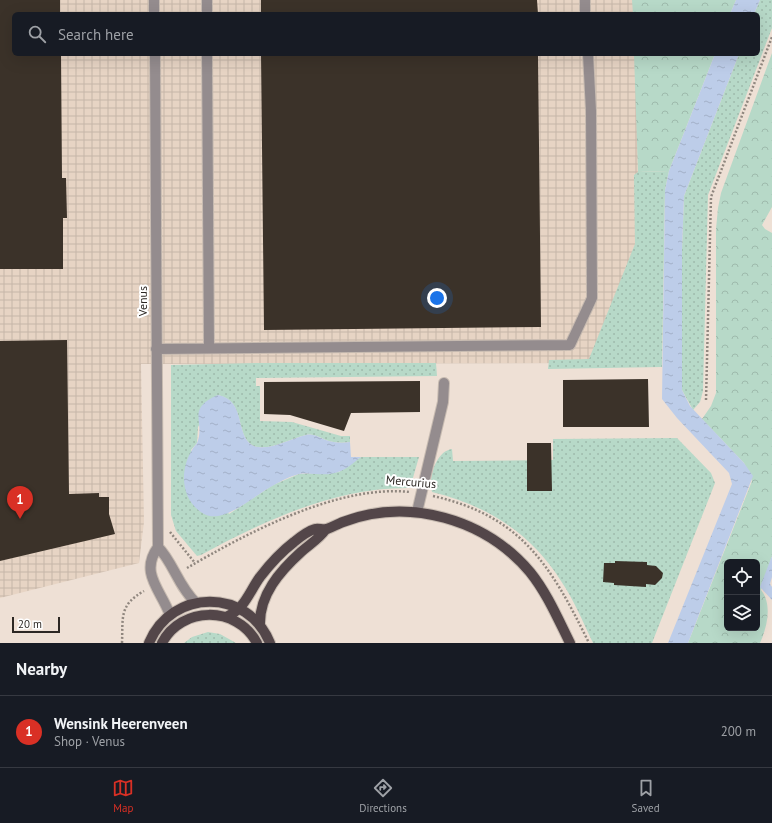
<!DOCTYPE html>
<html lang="en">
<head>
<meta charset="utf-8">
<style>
  :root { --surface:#171b24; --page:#242831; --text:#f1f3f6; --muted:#9ea1a6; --line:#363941; --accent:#d93025 }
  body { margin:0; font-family:"PT Sans",sans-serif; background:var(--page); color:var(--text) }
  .controls { position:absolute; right:12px; bottom:12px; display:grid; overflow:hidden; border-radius:6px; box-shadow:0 4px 16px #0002 }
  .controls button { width:36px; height:36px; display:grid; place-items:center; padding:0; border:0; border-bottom:1px solid var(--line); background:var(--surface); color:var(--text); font:20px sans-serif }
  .scale { position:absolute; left:12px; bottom:10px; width:48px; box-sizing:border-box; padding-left:4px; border:2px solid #2c2723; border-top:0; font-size:11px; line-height:14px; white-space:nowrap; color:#2c2723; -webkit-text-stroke:3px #fff; paint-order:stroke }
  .you { position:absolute; left:437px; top:298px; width:14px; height:14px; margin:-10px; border:3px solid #fff; border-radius:50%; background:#1a73e8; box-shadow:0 0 0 6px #1a73e833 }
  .badge { display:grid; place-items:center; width:26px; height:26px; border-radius:50%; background:var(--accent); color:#fff; font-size:13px; font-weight:700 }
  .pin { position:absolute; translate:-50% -33px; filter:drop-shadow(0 1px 2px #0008) }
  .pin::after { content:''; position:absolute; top:21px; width:14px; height:12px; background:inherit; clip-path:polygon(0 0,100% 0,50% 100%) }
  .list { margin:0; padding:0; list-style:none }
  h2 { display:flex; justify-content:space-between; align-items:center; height:52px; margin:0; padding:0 16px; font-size:17px }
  h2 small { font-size:13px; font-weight:400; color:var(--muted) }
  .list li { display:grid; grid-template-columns:26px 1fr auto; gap:12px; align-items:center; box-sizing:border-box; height:72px; padding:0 16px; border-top:1px solid var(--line) }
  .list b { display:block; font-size:15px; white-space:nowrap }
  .list p { margin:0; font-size:13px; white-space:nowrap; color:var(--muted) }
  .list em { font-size:13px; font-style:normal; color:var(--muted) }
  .icon { flex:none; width:22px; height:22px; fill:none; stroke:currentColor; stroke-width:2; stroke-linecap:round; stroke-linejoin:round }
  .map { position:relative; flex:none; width:772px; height:643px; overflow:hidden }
  .search { position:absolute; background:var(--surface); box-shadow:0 4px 16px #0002; left:12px; right:12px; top:12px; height:44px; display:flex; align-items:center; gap:10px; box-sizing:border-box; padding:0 14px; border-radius:6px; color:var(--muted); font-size:15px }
  .sheet { height:124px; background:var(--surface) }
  nav { display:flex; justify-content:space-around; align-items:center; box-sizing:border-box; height:56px; border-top:1px solid var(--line); background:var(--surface); font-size:11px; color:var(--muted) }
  nav a { display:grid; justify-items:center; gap:2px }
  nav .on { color:var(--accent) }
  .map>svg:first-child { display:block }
  .industrial { fill:url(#industrial-grid) }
  .grass { fill:url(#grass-dots) }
  .forest { fill:url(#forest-crowns); fill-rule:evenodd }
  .water { fill:url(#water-ripples) }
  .building { fill:#3b3229 }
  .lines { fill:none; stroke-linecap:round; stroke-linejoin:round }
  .minor-casing { stroke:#c7bbb1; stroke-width:12 }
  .major-casing { stroke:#c7bbb1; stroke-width:12 }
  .path { stroke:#90877f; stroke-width:2.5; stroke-dasharray:2 2; stroke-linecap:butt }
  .minor { stroke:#948c8e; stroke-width:10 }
  .major { stroke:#534649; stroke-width:10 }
  .labels { text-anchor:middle; stroke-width:4; stroke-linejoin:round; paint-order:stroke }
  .street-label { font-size:12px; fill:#2c2723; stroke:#fff }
</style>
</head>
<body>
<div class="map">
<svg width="772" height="643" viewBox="0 0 772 643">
  <defs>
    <pattern id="industrial-grid" width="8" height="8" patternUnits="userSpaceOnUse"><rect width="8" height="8" fill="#e7d4c4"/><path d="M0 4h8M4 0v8" fill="none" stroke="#c6b6a8"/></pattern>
    <pattern id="grass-dots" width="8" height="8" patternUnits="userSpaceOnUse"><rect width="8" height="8" fill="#b7d9c8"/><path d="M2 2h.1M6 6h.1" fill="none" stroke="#9ebaac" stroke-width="1.8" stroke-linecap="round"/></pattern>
    <pattern id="forest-crowns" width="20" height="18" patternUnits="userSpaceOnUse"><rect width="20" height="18" fill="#b7d9c8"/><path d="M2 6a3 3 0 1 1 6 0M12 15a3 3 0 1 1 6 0" fill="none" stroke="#9ebaac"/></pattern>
    <pattern id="water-ripples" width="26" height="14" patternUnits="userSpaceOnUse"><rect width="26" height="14" fill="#bdcde9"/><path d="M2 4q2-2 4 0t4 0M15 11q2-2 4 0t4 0" fill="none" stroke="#a3b0c8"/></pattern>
  </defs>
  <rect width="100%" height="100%" fill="#eee0d5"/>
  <path class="industrial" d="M0,0h651l-1,14h-636v40h634l-11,207 -39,102 -457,1 3,158 -5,41 -139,35z"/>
  <path class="grass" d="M760,0h12v28l-64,167 -5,196 -3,11 -7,8 -11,-20v-141l2,-53 55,-142h19v-40h-4z
    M669,171l-4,19 -3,177 -114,2 1,-9 40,-1 46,-115 -1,-69 4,-3z
    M256,363h180l1,13 -181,2v8h4v35l32,1 49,14h9v6c-7,1 -14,1 -21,-1 -8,-2 -15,-8 -23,-6 -15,3 -39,18 -54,10 -17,-11 -6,-44 -34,-50l-20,32 -1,16 -6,7 38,64 44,-29 26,-11 40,-2 22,-15h58l-9,31c-74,-1 -144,32 -209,67l-4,1 -21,-25 -5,-16v-150z
    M677,438l34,35 4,10 -63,160h-59c-10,-21 -19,-43 -32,-62 -30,-48 -75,-76 -129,-89 -4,-14 4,-41 20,-43l1,12 100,-1v-21z
    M208,632l12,2 16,9h-52l8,-6z"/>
  <path class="forest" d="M632,0h104l-6,14h-97z
    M772,53v154l-10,18 3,4 7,4v323l-11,34c11,14 7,35 -1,53h-72l64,-162 -8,-18 -42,-44 9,-13 5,-13v-164l2,-21 3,-15zM727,562h30v66h-30z
    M634,54h81l-46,117 -31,1z"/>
  <path class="water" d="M736,0h24l-6,14h-24z
    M715,54h24l-55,142 -2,53v141l8,16 54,57 9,13 -65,167h-20l64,-159 -3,-11 -52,-55 -15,-19 3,-209 4,-19z
    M218,395c28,5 17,39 34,50 15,8 39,-7 54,-10 8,-2 15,4 23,6 7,2 14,2 21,1l1,15h10c-7,5 -15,13 -23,15 -12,5 -26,0 -39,2 -8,2 -18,7 -25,11 -18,9 -50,40 -70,29 -23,-13 -25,-43 -12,-64 1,-3 4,-5 5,-7 9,-21 -12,-34 21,-48z
    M772,556v21l-2,7 2,3v13l-12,-13z"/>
  <path class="building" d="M0,0h60v14h-46v40h47l1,124h4l1,40h-4v51h-63z
    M261,0h276l1,14h-277z
    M261,54h277l3,273 -277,3z
    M67,340l2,154 30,-1v4h10v17l6,20 -115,27v-220z
    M648,379l1,48h-86v-47z
    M420,381v31l-69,1 -7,18 -54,-16 -26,-1v-32z
    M527,443h24l1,48h-25z
    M615,561l32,1v3l9,1 7,7 -1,5 -7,7 -9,-1v3l-32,-2v-2l-11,-1 1,-19h11z"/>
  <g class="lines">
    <defs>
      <path id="minor" d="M154,0v14
        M207,0v14
        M585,0v14
        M155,54l3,493c-19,26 3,43 12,68
        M207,54l2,294
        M156,349l414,-4 22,-47 -1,-187 -3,-57
        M417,512l26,-110 1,-19
        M158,547c15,15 20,39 38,56"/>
      <path id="major" d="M226,617c19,-8 23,-25 34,-40 10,-13 21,-25 34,-35 6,-5 14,-11 21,-13 3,-1 8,1 12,0 5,-2 11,-5 16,-7 66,-25 142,-3 187,50 17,21 28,47 40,71
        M260,625c-1,-30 20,-54 41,-73 9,-8 18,-13 25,-23
        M149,643c23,-55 99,-55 121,0
        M162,643c19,-37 75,-38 95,0"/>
    </defs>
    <use href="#minor" class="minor-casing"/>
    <use href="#major" class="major-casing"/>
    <path class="path" d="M706,400l5,-203 61,-160
      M433,496c89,20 118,70 156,147
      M170,532l25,31
      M187,568c60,-35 152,-84 223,-76
      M122,643c1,-26 -3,-38 22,-52"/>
    <use href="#minor" class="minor"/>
    <use href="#major" class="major"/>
  </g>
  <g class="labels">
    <g class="street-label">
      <text transform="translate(143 301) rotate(-90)" y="4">Venus</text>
      <text transform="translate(411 482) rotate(5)" y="4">Mercurius</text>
    </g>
  </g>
</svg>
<div class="controls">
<button><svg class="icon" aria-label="locate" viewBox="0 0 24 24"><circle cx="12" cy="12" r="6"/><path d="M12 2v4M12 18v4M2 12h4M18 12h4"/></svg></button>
<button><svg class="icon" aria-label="layers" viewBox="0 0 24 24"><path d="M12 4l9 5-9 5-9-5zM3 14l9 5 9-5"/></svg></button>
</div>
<div class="scale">20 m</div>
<div class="you"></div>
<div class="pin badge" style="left:20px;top:519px">1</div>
<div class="search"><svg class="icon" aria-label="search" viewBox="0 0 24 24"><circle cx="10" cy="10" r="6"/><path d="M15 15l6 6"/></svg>Search here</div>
</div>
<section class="sheet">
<h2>Nearby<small></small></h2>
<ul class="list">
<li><span class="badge">1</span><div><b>Wensink Heerenveen</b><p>Shop · Venus</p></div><em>200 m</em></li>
</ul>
</section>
<nav>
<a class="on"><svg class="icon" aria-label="map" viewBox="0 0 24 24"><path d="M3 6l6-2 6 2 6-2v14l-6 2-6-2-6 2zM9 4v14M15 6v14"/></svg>Map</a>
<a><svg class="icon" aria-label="directions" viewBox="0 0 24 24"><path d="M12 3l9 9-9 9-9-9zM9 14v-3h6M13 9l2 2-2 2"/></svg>Directions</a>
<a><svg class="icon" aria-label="saved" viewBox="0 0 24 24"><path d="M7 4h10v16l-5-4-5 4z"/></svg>Saved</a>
</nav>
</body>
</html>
